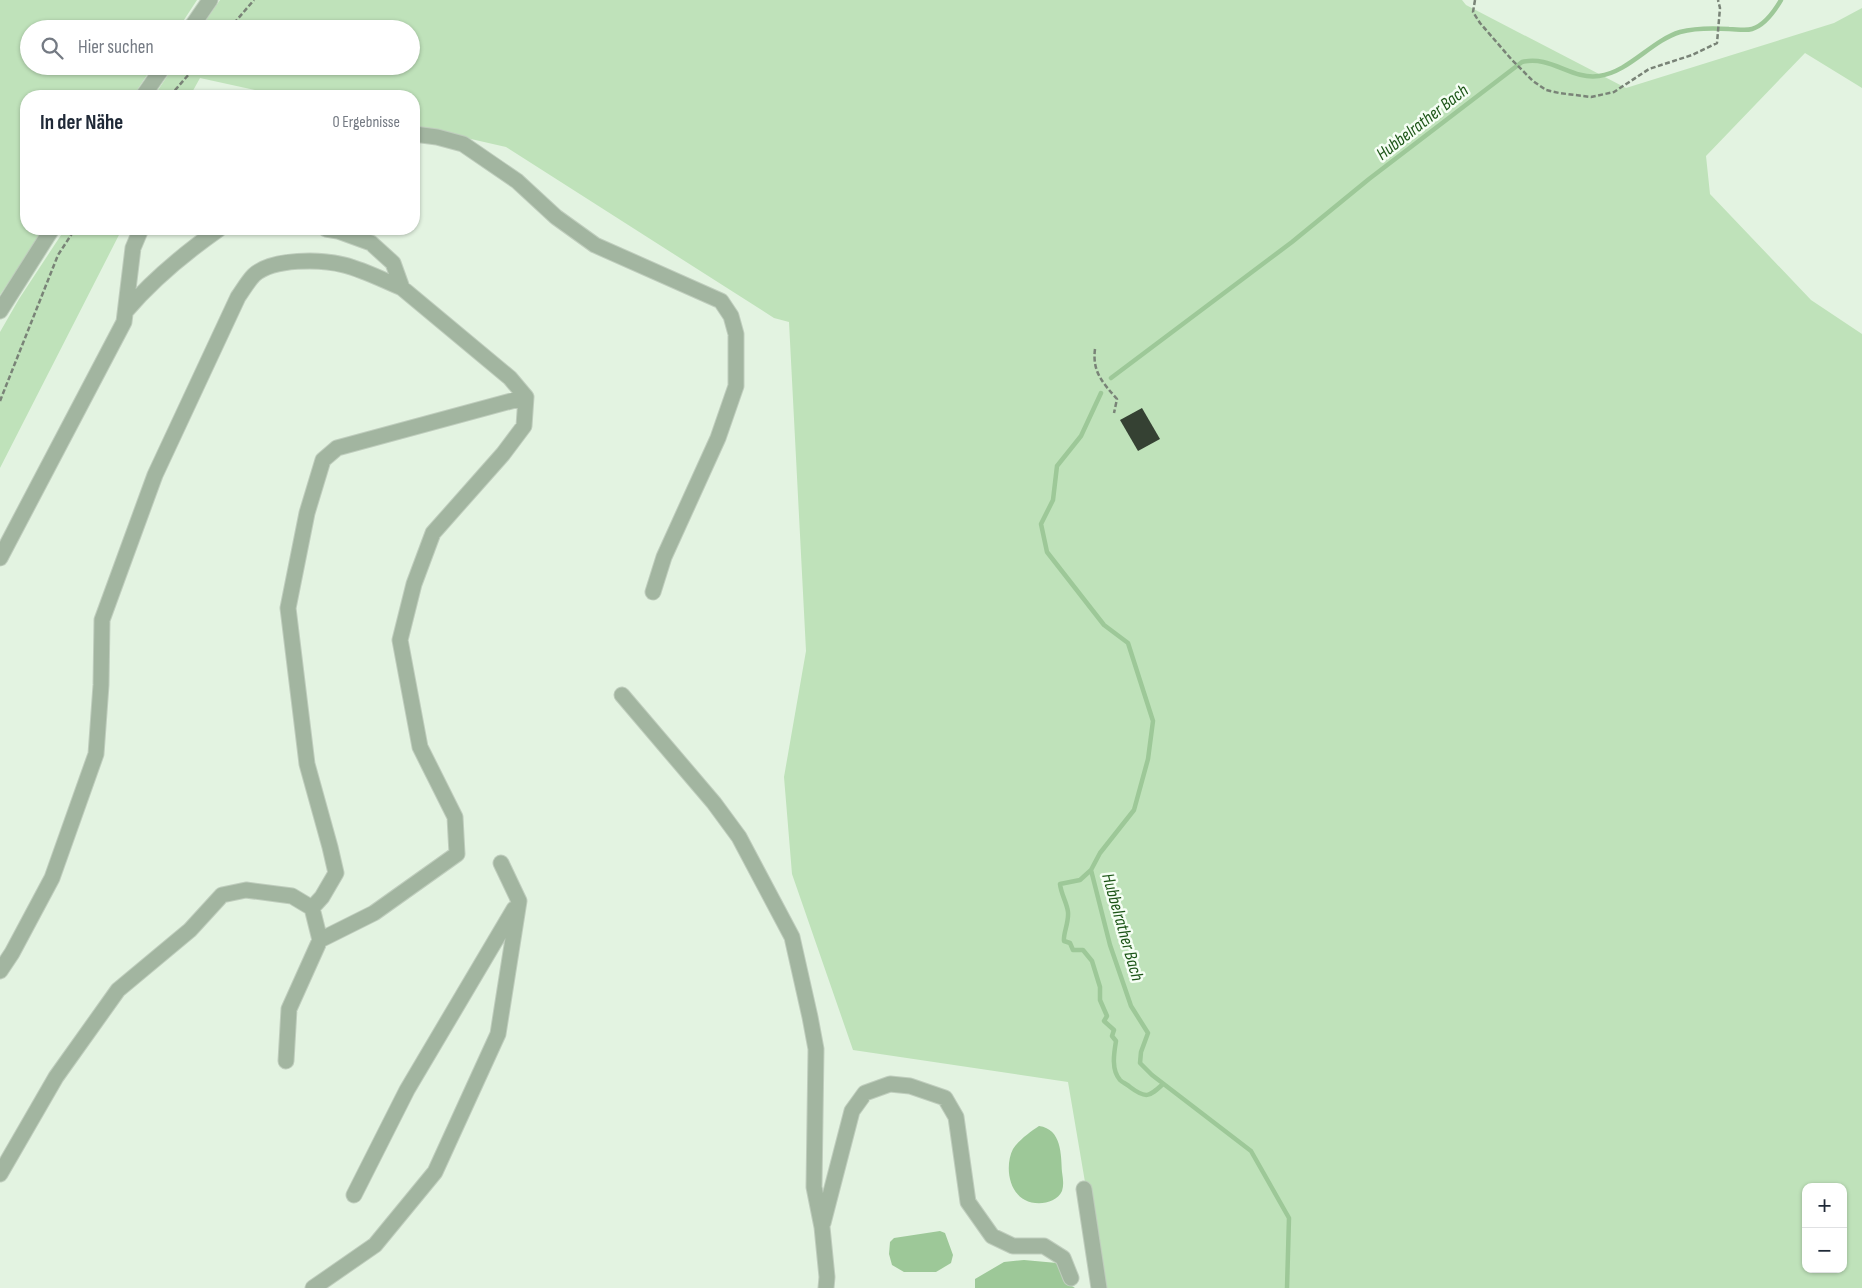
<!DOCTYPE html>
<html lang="de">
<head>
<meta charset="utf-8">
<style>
  :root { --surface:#fff; --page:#f6f6f7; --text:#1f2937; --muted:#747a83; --line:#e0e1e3 }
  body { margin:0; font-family:"Sofia Sans Condensed",sans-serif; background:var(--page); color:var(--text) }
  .controls { position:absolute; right:15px; bottom:15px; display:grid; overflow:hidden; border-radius:10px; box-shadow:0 1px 4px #0004 }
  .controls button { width:45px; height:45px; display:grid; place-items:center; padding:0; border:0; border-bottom:1px solid var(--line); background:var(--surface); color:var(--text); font:25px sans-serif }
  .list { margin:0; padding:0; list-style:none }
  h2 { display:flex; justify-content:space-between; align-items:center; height:65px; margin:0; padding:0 20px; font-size:21px }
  h2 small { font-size:16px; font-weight:400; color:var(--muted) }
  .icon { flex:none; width:28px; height:28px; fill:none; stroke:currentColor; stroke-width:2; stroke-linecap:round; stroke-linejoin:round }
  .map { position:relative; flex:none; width:1862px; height:1288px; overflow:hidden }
  .search { position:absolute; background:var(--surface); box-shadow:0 1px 4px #0004; left:20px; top:20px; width:400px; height:55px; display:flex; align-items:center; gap:12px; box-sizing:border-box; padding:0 18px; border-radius:28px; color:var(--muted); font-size:19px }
  .panel { position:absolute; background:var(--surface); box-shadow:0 1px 4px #0004; left:20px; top:90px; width:400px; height:145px; border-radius:20px }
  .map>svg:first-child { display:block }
  .green { fill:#bfe2ba; fill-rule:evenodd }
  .water { fill:#9dc898 }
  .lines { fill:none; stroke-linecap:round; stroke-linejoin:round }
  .stream { stroke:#9dc898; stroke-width:4.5 }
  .building { fill:#354133 }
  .minor-casing { stroke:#bfcdbd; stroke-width:17 }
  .path { stroke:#798377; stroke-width:2.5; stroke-dasharray:5 2.5; stroke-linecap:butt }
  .minor { stroke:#a2b5a0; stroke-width:15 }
  .labels { text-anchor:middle; stroke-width:5; stroke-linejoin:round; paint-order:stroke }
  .water-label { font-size:18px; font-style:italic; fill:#1c5517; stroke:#f5fef4 }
</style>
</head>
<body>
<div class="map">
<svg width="1862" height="1288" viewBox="0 0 1862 1288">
  <rect width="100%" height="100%" fill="#e3f3e1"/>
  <path class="green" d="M0,0h197l-19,29h-149v37h124l-20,30h-107v133h19l-45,66z
    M220,0h1242l4,5 160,83 208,-65 28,-15v80l-57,-35 -99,103 4,38 101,106 51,34v954h-759l-35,-206 -215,-32 -61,-176 -8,-97 22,-126 -17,-329 -15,-4 -268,-171 -92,-21v-30h-132l-82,-18 -10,18h-36l20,-30h237v-37h-211zM1806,1187h37v82h-37z
    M65,229h57l-122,239v-136l19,-33z"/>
  <path class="water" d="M1039,1126c23,3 22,29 23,46 1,7 2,13 0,19 -6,13 -26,15 -37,9 -17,-9 -20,-35 -12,-51 6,-9 17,-17 26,-23z
    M940,1231l5,2 8,22 -2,8 -15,9h-32l-12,-7 -3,-11 1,-12 4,-4z
    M1024,1260l33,3 10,20 8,5h-100v-9l29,-17z"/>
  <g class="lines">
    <path class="stream" d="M1111,378l181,-136 77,-63 153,-117c29,-7 49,18 77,14 30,-4 52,-35 81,-44 15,-4 33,-4 49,-3 7,0 16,2 23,0 13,-4 22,-17 29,-29
      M1101,393l-20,43 -24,30 -4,34 -12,24 6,28 57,73 24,18 25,78 -5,38 -14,51 -34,43 -9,17 19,75 10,29 11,32 17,27 -7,19 -1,11 12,12 99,76 38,67 -2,70
      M1091,870l-11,10 -20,4c1,10 7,19 8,28 1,11 -5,21 -4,29l6,2 3,7h10l9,11 8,26v13l7,16 -3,5 10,9 -2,6 4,5c-2,12 -5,29 4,39 3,3 7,4 10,7 16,12 19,10 33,-3"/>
  </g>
  <path class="building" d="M1142,408l18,31 -22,12 -18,-31z"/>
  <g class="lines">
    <defs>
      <path id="minor" d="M190,29l20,-29
        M143,96l21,-30
        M414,134l23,3 26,7 54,37 39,36 39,28 126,56 10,15 5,18v52l-18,52 -54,119 -11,35
        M0,311l52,-82
        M126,311c27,-32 59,-58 93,-82
        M0,558l124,-236 9,-74 8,-19
        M622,695l92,108 25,34 53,100 18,80 6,32 -2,138 8,40 5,50 -1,11
        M320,940l54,-27 83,-59 -2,-37 -35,-70 -20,-107 14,-56 19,-51 70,-79 21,-28 2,-29 -16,-19 -108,-90 -9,-25 -22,-20 -33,-12 -12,-2
        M0,971l12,-18 40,-75 44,-124 5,-69 1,-65 53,-145 83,-178c5,-7 10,-16 16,-22 19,-17 67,-16 90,-10 20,5 39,15 58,23
        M286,1061l3,-52 31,-69 -8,-32 10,-11 14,-24 -6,-26 -23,-83 -19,-156 19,-95 16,-53 14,-12 189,-51
        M0,1174l56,-97 62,-87 72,-60 32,-35 24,-5 46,6 20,12
        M1084,1189l15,99
        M354,1195l53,-105 107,-181
        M823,1223l29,-112 13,-18 25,-9 20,2 35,12 11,19 12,85 24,34 21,10h31l19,12 8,20
        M313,1288l62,-43 60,-73 63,-138 21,-133 -18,-38"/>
    </defs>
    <use href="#minor" class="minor-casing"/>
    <path class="path" d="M1475,0l-2,12 7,11 32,37 21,21 13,9 13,3 32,4 23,-5 35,-23 43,-14 25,-12 3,-35 -2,-8
      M229,29l25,-29
      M170,96l26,-30
      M1095,349c-3,23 8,34 22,50l-3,14
      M0,401l58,-146 17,-26"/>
    <use href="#minor" class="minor"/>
  </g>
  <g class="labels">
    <g class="water-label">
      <text transform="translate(1422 122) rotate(-38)" y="6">Hubbelrather Bach</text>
      <text transform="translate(1123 927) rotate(74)" y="6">Hubbelrather Bach</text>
    </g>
  </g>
</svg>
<div class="controls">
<button>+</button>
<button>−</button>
</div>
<div class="search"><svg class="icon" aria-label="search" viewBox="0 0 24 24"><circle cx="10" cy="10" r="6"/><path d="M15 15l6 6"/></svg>Hier suchen</div>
<section class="panel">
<h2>In der Nähe<small>0 Ergebnisse</small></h2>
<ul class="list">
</ul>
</section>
</div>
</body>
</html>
